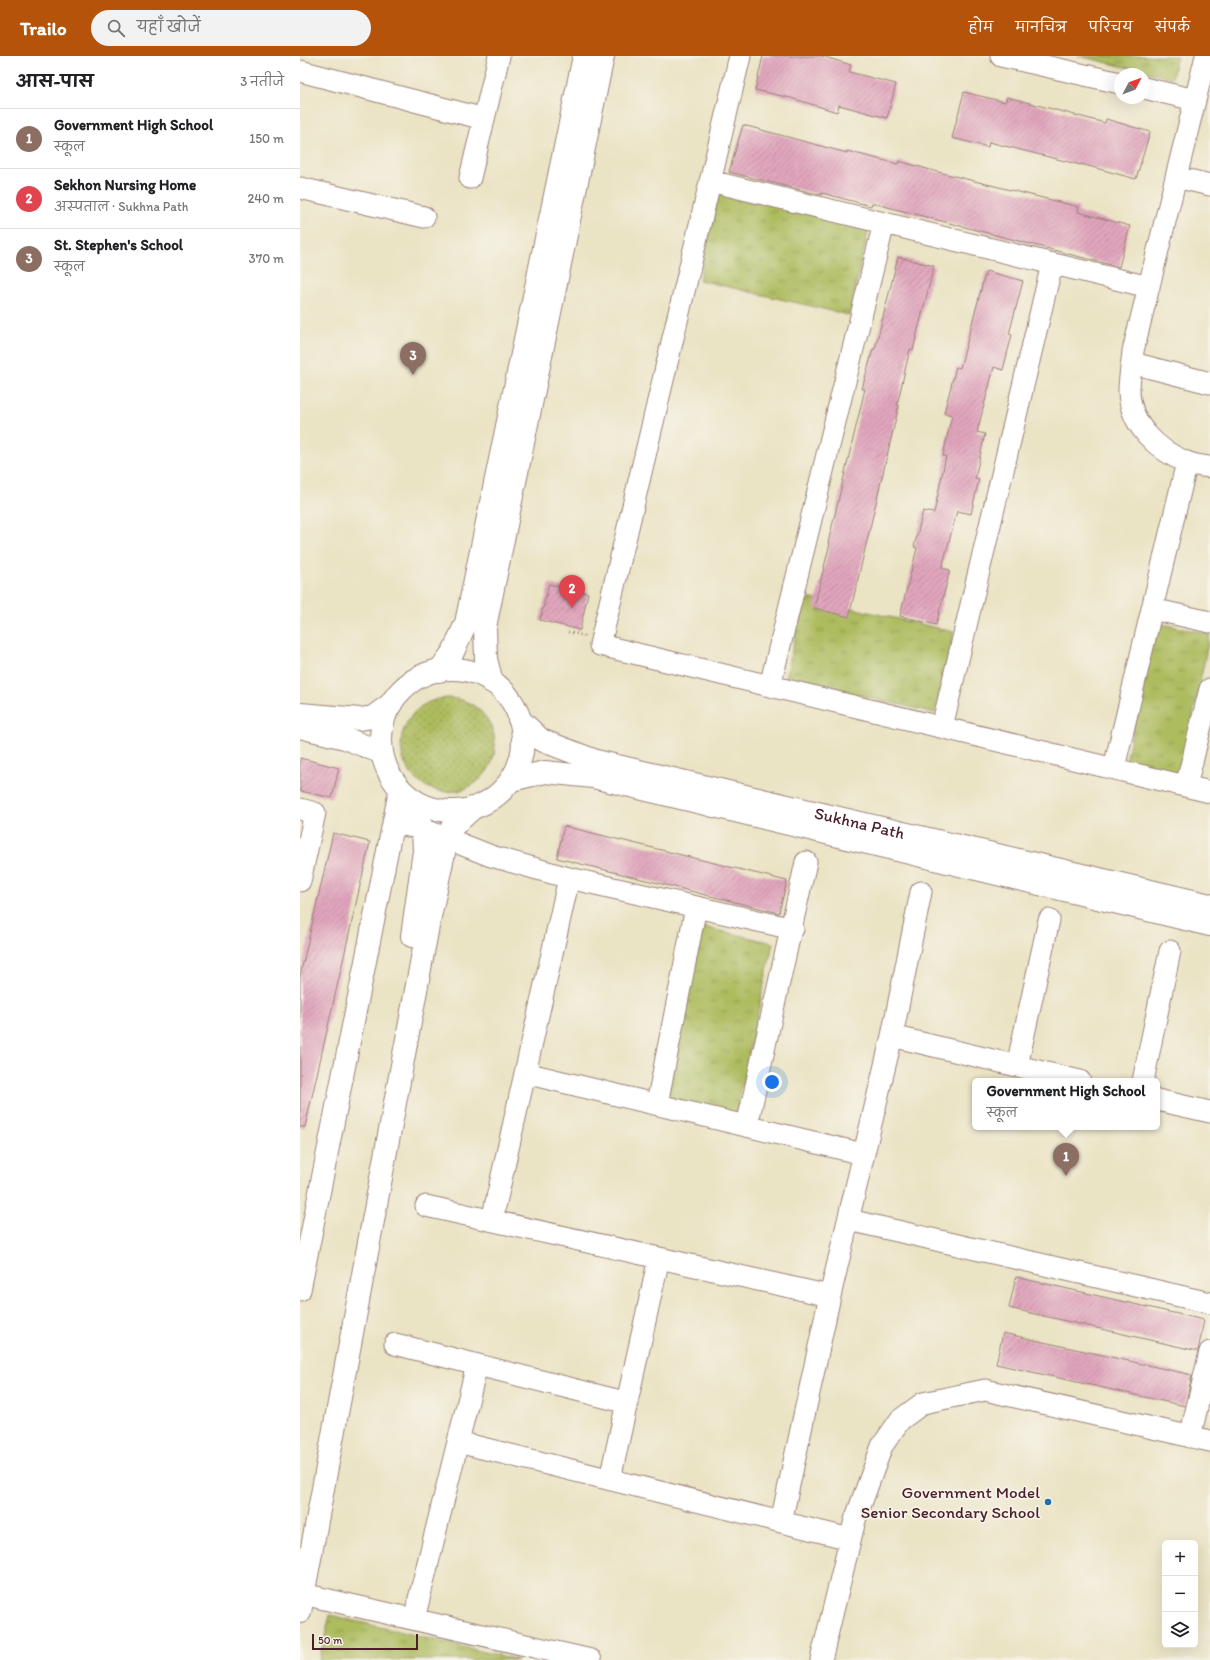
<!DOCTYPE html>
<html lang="hi">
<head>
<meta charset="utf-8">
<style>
  :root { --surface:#fff; --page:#f2f2f2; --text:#202124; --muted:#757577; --line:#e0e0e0; --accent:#b45309 }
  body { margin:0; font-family:Itim,"Playpen Sans Deva",sans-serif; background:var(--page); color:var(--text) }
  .controls { position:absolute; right:12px; bottom:12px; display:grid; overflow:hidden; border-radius:6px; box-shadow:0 4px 16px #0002 }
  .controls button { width:36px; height:36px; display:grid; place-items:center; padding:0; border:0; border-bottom:1px solid var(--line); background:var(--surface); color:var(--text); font:20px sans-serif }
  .compass { position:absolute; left:814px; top:12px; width:36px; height:36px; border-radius:50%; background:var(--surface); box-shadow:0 4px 16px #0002; rotate:49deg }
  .scale { position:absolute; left:12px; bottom:10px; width:106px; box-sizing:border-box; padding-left:4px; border:2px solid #4a1f2b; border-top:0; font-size:11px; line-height:14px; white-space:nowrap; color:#4a1f2b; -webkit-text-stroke:3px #f7f3e8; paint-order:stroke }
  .you { position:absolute; left:472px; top:1026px; width:14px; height:14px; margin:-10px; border:3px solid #fff; border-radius:50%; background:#1a73e8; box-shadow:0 0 0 6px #1a73e833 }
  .badge { display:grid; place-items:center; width:26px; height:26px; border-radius:50%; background:var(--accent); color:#fff; font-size:13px; font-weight:700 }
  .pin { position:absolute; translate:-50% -33px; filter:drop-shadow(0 1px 2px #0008) }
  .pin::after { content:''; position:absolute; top:21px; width:14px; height:12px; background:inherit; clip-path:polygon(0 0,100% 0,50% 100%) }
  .popup { position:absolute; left:672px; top:1022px; width:188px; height:52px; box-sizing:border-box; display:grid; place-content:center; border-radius:6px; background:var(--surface); filter:drop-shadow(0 1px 3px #0005); font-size:13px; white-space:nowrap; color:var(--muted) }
  .popup b { font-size:15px; color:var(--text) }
  .popup::after { content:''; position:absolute; left:50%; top:100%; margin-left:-8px; border:8px solid transparent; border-top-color:var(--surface) }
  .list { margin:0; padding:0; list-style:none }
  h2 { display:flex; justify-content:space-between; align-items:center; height:52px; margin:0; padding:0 16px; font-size:17px }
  h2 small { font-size:13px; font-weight:400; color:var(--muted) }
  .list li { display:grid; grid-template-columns:26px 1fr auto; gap:12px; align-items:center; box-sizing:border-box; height:60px; padding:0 16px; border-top:1px solid var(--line) }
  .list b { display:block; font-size:15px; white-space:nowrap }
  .list p { margin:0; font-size:13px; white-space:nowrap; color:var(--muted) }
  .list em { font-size:13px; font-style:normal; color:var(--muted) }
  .icon { flex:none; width:22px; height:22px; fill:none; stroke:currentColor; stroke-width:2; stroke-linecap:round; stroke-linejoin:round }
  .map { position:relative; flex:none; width:910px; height:1604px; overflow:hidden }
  header { display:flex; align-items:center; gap:24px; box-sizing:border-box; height:56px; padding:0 20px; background:var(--accent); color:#fff }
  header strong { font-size:19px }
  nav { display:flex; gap:22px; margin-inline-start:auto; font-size:14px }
  .search { width:280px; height:36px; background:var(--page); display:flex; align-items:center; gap:10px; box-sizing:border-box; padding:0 14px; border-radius:22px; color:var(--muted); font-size:15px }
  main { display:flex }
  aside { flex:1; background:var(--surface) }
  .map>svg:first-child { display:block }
  .grass { fill:url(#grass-dots); stroke:#7c6e44 }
  .park { fill:url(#park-tufts); stroke:#7c6e44 }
  .building { fill:url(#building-hatch) }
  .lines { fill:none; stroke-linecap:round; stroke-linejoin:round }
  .minor-casing { stroke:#9a8178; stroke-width:23 }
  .major-casing { stroke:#9a8178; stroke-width:24 }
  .path { stroke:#9a8178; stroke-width:2.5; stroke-dasharray:1 3; stroke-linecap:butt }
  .minor { stroke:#fff; stroke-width:21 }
  .major { stroke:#fff; stroke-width:22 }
  .poi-dot { fill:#1f6fb2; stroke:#f7f3e8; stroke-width:1.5 }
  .labels { text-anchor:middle; stroke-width:3.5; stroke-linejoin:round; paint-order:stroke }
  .street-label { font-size:17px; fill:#4a1f2b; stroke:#f7f3e8 }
  .poi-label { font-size:17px; fill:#4a1f2b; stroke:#f7f3e8; text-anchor:end }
</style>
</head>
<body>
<header>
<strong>Trailo</strong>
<div class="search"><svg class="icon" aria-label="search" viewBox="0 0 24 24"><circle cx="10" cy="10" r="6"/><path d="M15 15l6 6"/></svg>यहाँ खोजें</div>
<nav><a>होम</a><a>मानचित्र</a><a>परिचय</a><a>संपर्क</a></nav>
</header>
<main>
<aside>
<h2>आस-पास<small>3 नतीजे</small></h2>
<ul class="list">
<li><span class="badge" style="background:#8d6e63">1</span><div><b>Government High School</b><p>स्कूल</p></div><em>150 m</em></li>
<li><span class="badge" style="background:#e0444e">2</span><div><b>Sekhon Nursing Home</b><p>अस्पताल · Sukhna Path</p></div><em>240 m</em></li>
<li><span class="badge" style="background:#8d6e63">3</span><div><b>St. Stephen's School</b><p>स्कूल</p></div><em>370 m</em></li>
</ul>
</aside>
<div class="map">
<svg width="910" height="1604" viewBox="0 0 910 1604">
  <defs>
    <pattern id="grass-dots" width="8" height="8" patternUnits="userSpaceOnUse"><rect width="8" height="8" fill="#adbc5e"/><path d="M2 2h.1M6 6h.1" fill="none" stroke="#8f984e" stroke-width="1.8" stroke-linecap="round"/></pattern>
    <pattern id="park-tufts" width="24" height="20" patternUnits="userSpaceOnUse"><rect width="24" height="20" fill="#adbc5e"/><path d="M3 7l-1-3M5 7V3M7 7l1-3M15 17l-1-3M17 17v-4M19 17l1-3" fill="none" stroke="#8f984e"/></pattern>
    <pattern id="building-hatch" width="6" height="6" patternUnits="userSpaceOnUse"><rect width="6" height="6" fill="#e1a6bd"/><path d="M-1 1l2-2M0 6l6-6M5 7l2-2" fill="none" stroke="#b8879a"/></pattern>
  </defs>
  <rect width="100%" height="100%" fill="#f7f3e8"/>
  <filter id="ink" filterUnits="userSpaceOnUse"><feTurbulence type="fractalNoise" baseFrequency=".025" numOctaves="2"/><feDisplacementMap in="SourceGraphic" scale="8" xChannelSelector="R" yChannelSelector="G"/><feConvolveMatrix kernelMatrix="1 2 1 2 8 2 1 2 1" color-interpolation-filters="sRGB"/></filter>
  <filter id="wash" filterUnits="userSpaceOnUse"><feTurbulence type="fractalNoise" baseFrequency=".012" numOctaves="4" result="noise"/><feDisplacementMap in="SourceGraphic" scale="16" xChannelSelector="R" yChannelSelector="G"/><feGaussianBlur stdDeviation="0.9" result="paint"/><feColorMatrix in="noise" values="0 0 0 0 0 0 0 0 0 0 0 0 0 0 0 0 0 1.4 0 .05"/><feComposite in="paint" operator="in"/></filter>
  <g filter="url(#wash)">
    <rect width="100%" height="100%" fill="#eae3c4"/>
    <path class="grass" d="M101 689a47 47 0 1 1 94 0a47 47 0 1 1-94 0Z"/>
    <path class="park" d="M778,0h99l-5,22z
      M419,137l150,35 -20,87 -150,-35z
      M504,541l150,35 -19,81 -149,-35z
      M857,567l53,11 -30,143 -55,-12z
      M403,871l70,16 -37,171 -70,-15z
      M30,1559l188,45h-199z"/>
    <g id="blocks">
      <path class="building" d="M463,0h59l29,9 -2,7 47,12 -9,34 -48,-13 -2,7 -46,-14 -36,-8z
        M664,36l41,10 2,-5 98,26 1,-4 44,13 -14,47 -55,-15v1l-92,-23 -1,5 -36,-9z
        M443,69l104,28v-2l51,13 1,-3 35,10 109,27 36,9 -1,5 52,14 -11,41 -247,-64 -1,3 -49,-13 -1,2 -92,-23z
        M598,201l36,9 -21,84 -3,-1 -13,56h2l-50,212 -35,-9 16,-65h-2l37,-154h-3l11,-40h2z
        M686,215l37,10 -14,53 3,1 -9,35 -9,-3 -17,65 8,2 -10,44 4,1 -8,35 -14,-3 -15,57 8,2 -14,55 -36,-9 17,-68 -3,-1 9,-36 11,2 12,-57h-3l9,-41 -8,-2 12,-46 4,1z
        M249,528l39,9 -8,37 -40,-10z
        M0,702l39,10 -7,30 -32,-7z
        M264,770l223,55 -8,32 -222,-55z
        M33,777l37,9 -65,285h-5v-151z
        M716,1221l188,43 -6,31 -189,-43z
        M703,1277l189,42 -7,31 -189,-42z"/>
    </g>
  </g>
  <g filter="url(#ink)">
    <use href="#blocks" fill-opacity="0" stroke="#9a8178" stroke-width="1"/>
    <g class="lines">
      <defs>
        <path id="minor" d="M440,0l-140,589 610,147
          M701,0l119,27
          M906,0l-73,295c-1,13 -4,27 -4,40 1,34 28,59 57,71 7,3 16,4 24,5
          M0,15l184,48
          M844,32l51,12
          M876,121l34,8
          M170,122l29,-122
          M410,125l439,106
          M0,132l124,29
          M832,307l78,20
          M852,553l58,13
          M470,630l114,-463
          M642,671l110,-463
          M814,712l73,-306
          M886,730l24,-97
          M0,753l15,4 -15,68
          M93,767l30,6 68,27 78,22 224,51
          M592,980l188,45
          M717,1010l32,-146
          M225,1017l338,81
          M843,1025l27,-130
          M857,1044l53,12
          M357,1048l39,-197
          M447,1070l59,-264
          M126,1150l404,90
          M192,1164l77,-342
          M549,1164l361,83
          M0,1234l100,-502
          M95,1288l233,59
          M890,1381l20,-85
          M158,1386l392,97
          M310,1423l49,-221
          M481,1466l49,-226 62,-260 29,-144
          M3,1538l288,66
          M114,1563l63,-254
          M521,1604l34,-140 27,-74 18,-26 23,-17 62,-13 225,51"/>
        <g id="major">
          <circle cx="152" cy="684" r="71"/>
          <path d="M139,615l14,-19 13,-29 118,-567"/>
          <path d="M192,626l-6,-23 -1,-32 118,-571"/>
          <path d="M0,658l60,5 13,-2 18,-13"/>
          <path id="s1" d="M219,663l22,21 55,21 614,144"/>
          <path d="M0,671l45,11 37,15"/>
          <path d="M211,724l34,-8 48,5 617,148"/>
          <path d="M107,739l16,34 1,22 -12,85"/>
          <path d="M0,1556l128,-686 19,-87 5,-12 21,-19"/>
        </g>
      </defs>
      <use href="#minor" class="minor-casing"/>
      <use href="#major" class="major-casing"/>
      <path class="path" d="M268,576l17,4"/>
      <use href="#minor" class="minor"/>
      <use href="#major" class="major"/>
    </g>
  </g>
  <circle class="poi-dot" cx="748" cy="1446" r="4"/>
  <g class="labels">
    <g class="street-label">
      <text dy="6" stroke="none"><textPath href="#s1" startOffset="360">Sukhna Path</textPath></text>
    </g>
    <g class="poi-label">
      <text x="740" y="1442">Government Model<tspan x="740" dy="20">Senior Secondary School</tspan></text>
    </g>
  </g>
</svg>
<div class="controls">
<button>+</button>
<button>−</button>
<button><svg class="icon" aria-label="layers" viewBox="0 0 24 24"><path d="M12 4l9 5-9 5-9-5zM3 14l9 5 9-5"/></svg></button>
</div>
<svg class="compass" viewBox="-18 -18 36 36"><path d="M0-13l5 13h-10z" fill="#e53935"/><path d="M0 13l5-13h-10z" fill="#757577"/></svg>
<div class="scale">50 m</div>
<div class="you"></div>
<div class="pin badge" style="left:766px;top:1120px;background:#8d6e63">1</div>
<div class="popup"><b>Government High School</b>स्कूल</div>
<div class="pin badge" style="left:272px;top:552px;background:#e0444e">2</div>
<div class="pin badge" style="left:113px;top:319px;background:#8d6e63">3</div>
</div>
</main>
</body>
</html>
